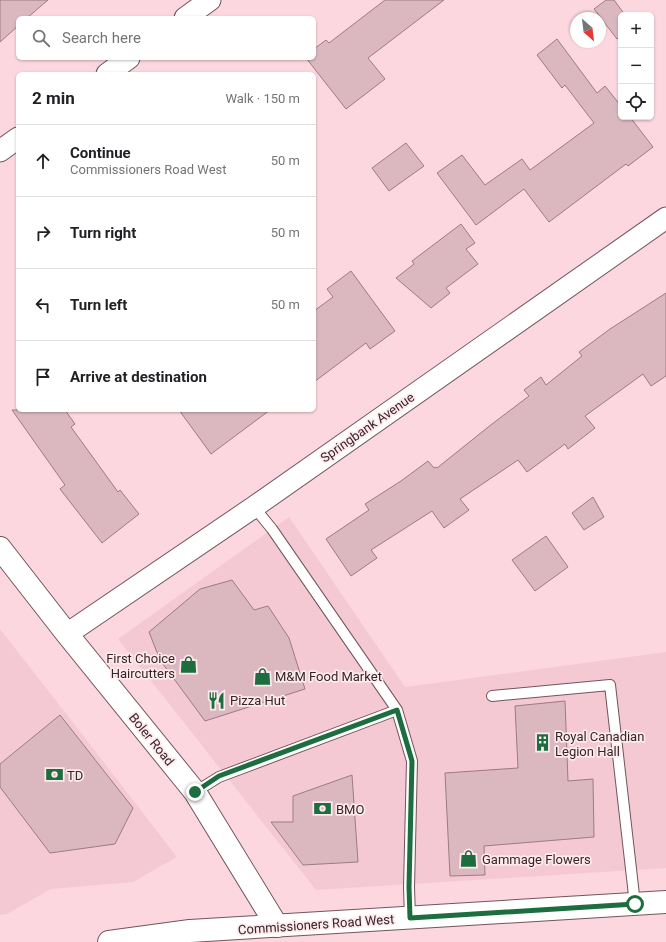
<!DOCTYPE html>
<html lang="en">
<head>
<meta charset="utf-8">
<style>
  :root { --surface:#fff; --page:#f6f6f6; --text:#202124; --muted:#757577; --line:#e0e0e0 }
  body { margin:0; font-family:Roboto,sans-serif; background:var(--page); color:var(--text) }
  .controls { position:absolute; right:12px; top:12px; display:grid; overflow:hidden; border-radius:6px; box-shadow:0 1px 3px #0004 }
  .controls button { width:36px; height:36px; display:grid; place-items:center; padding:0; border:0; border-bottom:1px solid var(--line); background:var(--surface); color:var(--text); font:20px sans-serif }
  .compass { position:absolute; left:570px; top:12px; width:36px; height:36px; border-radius:50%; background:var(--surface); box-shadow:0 1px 3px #0004; rotate:152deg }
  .stop { position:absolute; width:12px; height:12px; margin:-9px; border:3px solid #1d6e3f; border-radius:50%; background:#fff }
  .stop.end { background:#1d6e3f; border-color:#fff; box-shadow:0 1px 4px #0008 }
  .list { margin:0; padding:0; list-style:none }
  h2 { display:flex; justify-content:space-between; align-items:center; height:52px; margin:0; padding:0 16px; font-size:17px }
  h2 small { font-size:13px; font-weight:400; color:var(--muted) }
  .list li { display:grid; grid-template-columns:26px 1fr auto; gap:12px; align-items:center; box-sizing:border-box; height:72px; padding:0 16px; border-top:1px solid var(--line) }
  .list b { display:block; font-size:15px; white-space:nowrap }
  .list p { margin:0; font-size:13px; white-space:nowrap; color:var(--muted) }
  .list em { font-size:13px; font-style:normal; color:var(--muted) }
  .icon { flex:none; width:22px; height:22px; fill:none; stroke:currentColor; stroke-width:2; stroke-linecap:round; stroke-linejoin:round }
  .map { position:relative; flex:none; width:666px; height:942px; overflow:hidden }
  .search { position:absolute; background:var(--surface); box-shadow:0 1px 3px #0004; left:16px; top:16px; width:300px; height:44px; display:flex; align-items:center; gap:10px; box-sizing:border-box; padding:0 14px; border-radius:6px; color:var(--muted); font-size:15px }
  .panel { position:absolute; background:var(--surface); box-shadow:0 1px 3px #0004; left:16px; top:72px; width:300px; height:340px; border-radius:6px }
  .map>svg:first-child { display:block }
  .built { fill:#f5c9d3 }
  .building { fill:#dbb8c0; stroke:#9c7b82 }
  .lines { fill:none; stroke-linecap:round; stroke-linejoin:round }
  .service-casing { stroke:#73545c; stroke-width:12 }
  .minor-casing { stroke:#73545c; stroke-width:23 }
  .tertiary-casing { stroke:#73545c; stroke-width:24 }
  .secondary-casing { stroke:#73545c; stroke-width:24 }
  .service { stroke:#fff; stroke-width:10 }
  .minor { stroke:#fff; stroke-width:21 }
  .tertiary { stroke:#fff; stroke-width:22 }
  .secondary { stroke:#fff; stroke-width:22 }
  .route { stroke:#1d6e3f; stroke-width:5 }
  .labels { text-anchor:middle; stroke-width:3.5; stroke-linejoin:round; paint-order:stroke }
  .street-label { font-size:13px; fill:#332629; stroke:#ffe9ed }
  .poi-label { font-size:13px; fill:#332629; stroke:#ffe9ed; text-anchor:start }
</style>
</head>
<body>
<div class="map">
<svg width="666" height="942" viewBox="0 0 666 942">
  <rect width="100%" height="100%" fill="#fcd7df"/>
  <path class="built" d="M289,517l116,170 261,-35v216l-350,22 -198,-251z
    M0,629l78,100 99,128 -44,25 -82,7 -44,25 -7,1z"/>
  <path class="building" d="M0,0h48l-21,18h-9v8l-18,16z
    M385,0h59l-76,58 17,21 -39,30 -40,-51h8v-9l12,-9 3,3z
    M606,0h8l11,15h-4v21l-4,3 -23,-30z
    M557,39l40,54 8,-7 16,20v11h9l23,30 -25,19 -2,-2 -77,58 -25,-33 -48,36 -39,-52 25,-18 23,30 37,-26 8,11 64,-47 -29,-38 -3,3 -25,-33z
    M406,143l18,23 -35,25 -17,-23z
    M461,224l14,19 -9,6 12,15 -32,24 4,5 -19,15 -35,-30 18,-14 -2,-3z
    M351,271l44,60 -25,18 -4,-6 -52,39v-71l19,-14 -6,-8z
    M666,293v83l-15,10 -8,-12 -58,42 10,12 -27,21 -3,-5 -38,28 -9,-12 -58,39 9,11 -25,18 -12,-17 -61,39 6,8 -26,18 -25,-37 43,-29 -4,-6 36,-23 27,-20 6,7 2,-1 1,1 55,-44 37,-28 -5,-6 17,-13 5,8 36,-29 -3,-4 31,-23z
    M12,410h53l10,14 -4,3 47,65 2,-2 19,24 -37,29 -42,-54 5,-4z
    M179,410h91l-59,44z
    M593,497l11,20 -20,13 -12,-17z
    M546,536l22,31 -33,24 -23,-31z
    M232,580l22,30 14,-4 21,32 16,51 -100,32 -45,-61 -11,-28 51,-43z
    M565,701l3,80 25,-2 1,58 -110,9 1,29 -35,1 -5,-103 73,-5 -3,-62z
    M60,715l73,93 -18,36 -65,9 -50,-66v-23z
    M352,775l6,87 -55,3 -32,-43h22v-26z"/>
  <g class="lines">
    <defs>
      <path id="service" d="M254,507l18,22 125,181 15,51 -3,126 1,31
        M492,696l118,-11 25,219
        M195,792l24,-15 178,-67"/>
      <path id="minor" d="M185,18l25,-18
        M107,74l22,-16
        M0,151l18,-13
        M67,634l187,-127 412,-289"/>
      <path id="tertiary" d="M0,548l67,86 128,158 82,134"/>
      <path id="secondary" d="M109,942l81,-11 476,-29"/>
    </defs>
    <use href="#service" class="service-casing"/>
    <use href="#minor" class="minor-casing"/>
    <use href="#tertiary" class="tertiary-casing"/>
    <use href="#secondary" class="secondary-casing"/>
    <use href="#service" class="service"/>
    <use href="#minor" class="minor"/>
    <use href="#tertiary" class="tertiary"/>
    <use href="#secondary" class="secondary"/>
  </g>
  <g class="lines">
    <path class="route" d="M195,792l24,-16 178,-66 15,51 -3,126 1,31 225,-14"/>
  </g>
  <defs>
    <symbol id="shop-bare" viewBox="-9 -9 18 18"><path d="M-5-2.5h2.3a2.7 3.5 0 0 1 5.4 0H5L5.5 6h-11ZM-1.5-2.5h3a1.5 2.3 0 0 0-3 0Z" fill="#1d6e3f" stroke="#ffe9ed" stroke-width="2.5" paint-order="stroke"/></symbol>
    <symbol id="restaurant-bare" viewBox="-9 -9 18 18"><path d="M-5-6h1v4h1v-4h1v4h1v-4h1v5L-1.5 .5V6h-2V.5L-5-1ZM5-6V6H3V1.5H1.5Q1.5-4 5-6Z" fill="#1d6e3f" stroke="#ffe9ed" stroke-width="2.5" paint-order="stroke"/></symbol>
    <symbol id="building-bare" viewBox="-9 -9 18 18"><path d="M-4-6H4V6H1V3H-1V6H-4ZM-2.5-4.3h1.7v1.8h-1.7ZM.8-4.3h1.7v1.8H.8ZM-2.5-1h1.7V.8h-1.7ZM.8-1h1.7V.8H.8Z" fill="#1d6e3f" stroke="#ffe9ed" stroke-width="2.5" paint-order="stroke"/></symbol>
    <symbol id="bank-bare" viewBox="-9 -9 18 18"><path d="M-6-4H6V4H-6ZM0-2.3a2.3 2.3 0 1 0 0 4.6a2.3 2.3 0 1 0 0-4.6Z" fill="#1d6e3f" stroke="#ffe9ed" stroke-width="2.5" paint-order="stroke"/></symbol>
  </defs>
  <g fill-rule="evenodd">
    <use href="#shop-bare" x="176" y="652" width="25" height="25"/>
    <use href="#shop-bare" x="250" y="664" width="25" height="25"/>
    <use href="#restaurant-bare" x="204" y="688" width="25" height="25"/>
    <use href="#building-bare" x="530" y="730" width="25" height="25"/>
    <use href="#bank-bare" x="42" y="762" width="25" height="25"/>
    <use href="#bank-bare" x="310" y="796" width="25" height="25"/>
    <use href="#shop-bare" x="456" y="846" width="25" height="25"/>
  </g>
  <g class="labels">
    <g class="street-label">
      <text transform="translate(367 427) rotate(-35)" y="5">Springbank Avenue</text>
      <text transform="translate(152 739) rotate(51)" y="5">Boler Road</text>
      <text transform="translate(316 924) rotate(-4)" y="5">Commissioners Road West</text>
    </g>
    <g class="poi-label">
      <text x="175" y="663" text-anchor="end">First Choice<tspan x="175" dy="15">Haircutters</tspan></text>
      <text x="275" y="681">M&amp;M Food Market</text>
      <text x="230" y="705">Pizza Hut</text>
      <text x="555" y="741">Royal Canadian<tspan x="555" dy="15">Legion Hall</tspan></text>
      <text x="67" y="780">TD</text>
      <text x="336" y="814">BMO</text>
      <text x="482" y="864">Gammage Flowers</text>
    </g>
  </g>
</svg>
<div class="controls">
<button>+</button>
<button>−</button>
<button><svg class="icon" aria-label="locate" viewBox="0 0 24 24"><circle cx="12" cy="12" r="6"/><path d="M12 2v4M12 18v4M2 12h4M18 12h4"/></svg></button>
</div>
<svg class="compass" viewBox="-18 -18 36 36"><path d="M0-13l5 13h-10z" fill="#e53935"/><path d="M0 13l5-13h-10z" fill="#757577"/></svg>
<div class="stop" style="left:635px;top:904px"></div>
<div class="stop end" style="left:195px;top:792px"></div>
<div class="search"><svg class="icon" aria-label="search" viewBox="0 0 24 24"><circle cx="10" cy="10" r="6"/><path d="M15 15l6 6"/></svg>Search here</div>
<section class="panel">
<h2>2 min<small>Walk · 150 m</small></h2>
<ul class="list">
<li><svg class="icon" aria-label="ahead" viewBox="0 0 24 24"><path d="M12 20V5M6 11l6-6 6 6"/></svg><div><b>Continue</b><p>Commissioners Road West</p></div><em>50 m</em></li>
<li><svg class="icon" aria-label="right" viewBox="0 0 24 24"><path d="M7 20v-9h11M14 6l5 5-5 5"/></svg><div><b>Turn right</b></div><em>50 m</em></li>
<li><svg class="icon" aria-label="left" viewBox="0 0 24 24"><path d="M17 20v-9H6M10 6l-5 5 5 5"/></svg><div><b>Turn left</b></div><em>50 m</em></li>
<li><svg class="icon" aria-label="arrive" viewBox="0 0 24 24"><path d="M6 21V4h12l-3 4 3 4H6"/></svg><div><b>Arrive at destination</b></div></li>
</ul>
</section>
</div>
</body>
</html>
